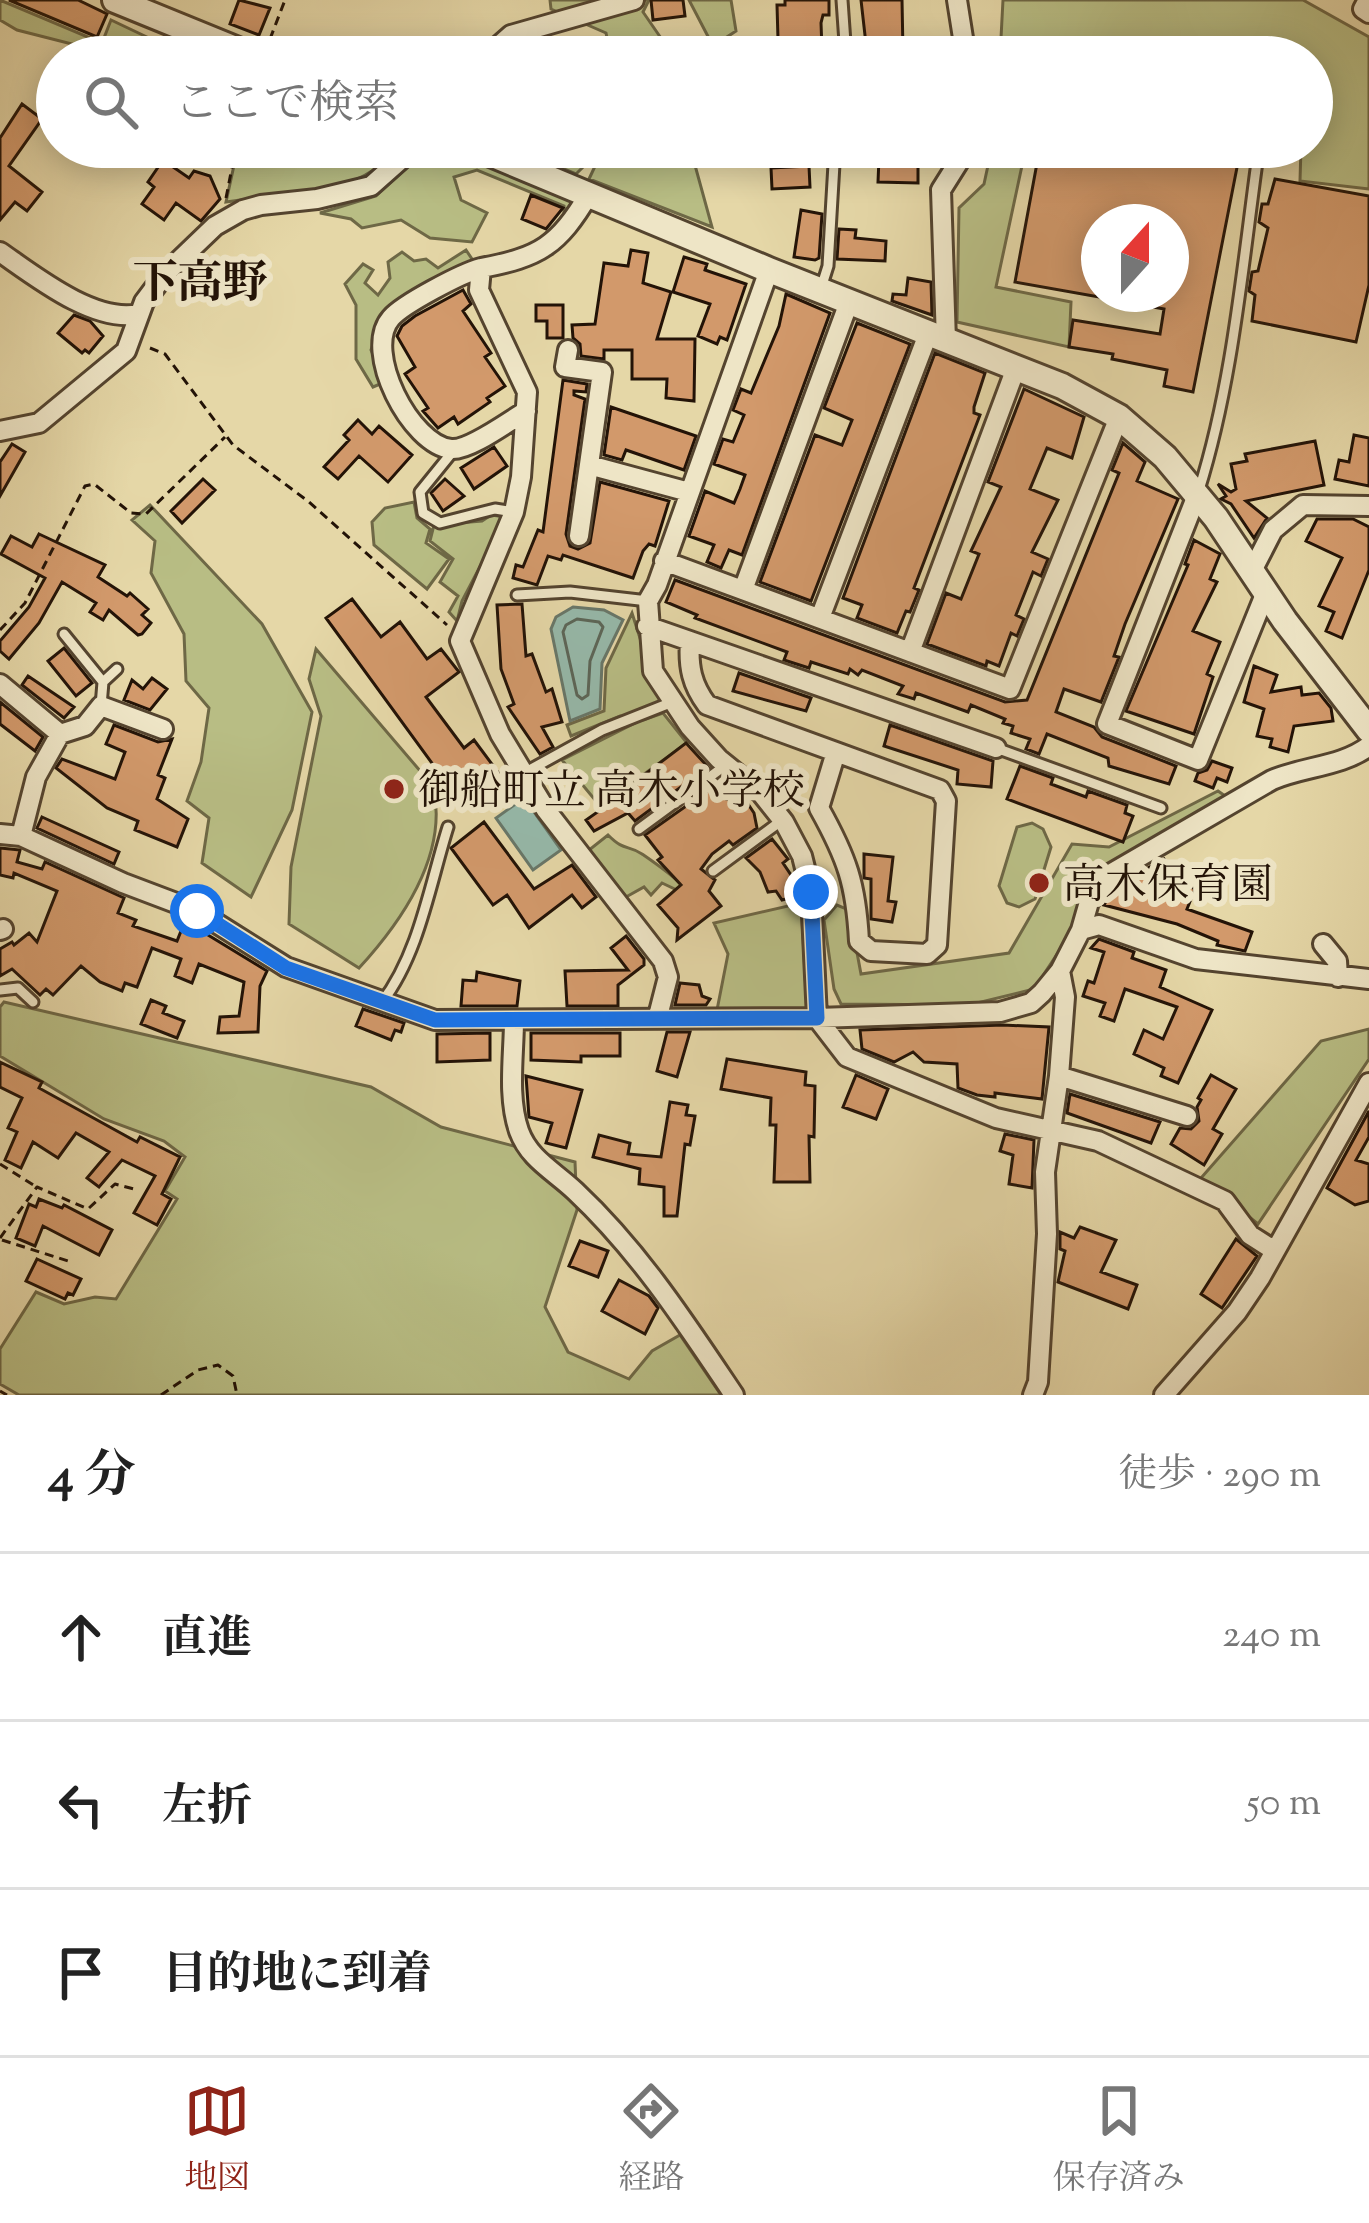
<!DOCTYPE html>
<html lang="ja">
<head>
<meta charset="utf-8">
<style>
  :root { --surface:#fff; --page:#f2f2f2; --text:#222; --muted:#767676; --line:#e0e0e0; --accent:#8f2418 }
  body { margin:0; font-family:"Sorts Mill Goudy","Noto Serif JP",serif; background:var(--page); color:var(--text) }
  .compass { position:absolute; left:1081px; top:204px; width:108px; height:108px; border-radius:50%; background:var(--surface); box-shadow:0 6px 30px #0003; rotate:21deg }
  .stop { position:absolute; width:36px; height:36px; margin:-27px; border:9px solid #1a73e8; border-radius:50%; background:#fff }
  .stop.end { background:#1a73e8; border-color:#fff; box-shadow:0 3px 12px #0008 }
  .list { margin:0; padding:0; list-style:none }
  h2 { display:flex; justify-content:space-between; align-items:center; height:156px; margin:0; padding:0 48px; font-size:51px }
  h2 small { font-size:39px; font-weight:400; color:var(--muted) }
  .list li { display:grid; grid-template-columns:78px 1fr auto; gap:36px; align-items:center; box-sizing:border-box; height:168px; padding:0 48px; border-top:3px solid var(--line) }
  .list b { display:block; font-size:45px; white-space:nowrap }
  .list em { font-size:39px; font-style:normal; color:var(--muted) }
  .icon { flex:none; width:66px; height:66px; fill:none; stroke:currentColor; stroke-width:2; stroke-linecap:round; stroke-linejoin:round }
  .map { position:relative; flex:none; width:1369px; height:1395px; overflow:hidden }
  .search { position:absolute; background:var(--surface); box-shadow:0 6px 30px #0003; left:36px; right:36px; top:36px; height:132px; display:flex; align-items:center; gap:30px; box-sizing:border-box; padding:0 42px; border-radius:66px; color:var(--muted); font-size:45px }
  .sheet { height:660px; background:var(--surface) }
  nav { display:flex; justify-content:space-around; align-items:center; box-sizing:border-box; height:168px; border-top:3px solid var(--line); background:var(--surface); font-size:33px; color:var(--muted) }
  nav a { display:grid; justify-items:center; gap:6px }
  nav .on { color:var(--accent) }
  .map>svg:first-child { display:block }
  .green { fill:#b8bd84; stroke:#6e6846; stroke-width:3 }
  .water { fill:#96b9aa; stroke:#687769; stroke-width:3 }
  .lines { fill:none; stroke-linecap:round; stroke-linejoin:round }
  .shore { stroke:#5c6658; stroke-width:3 }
  .building { fill:#d2996b; stroke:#231307; stroke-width:3 }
  .service-casing { stroke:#54442f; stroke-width:15 }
  .minor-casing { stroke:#54442f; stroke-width:24 }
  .tertiary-casing { stroke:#54442f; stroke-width:30 }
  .path { stroke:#231307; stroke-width:3; stroke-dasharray:9 6; stroke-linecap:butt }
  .service { stroke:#eee5c6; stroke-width:9 }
  .minor { stroke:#eee5c6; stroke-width:18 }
  .tertiary { stroke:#eee5c6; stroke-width:24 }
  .route { stroke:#1a73e8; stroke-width:15 }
  .poi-dot { fill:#8f2418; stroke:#eee5c6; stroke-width:4.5 }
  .labels { text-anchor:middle; stroke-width:12; stroke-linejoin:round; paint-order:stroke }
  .poi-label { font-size:42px; fill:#231307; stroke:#eee5c6; text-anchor:start }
  .neighbourhood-label { font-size:45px; font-weight:bold; fill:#231307; stroke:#eee5c6 }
</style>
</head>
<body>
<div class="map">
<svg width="1369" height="1395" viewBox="0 0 1369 1395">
  <rect width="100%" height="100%" fill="#e5d7a7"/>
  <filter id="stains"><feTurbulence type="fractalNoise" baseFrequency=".00167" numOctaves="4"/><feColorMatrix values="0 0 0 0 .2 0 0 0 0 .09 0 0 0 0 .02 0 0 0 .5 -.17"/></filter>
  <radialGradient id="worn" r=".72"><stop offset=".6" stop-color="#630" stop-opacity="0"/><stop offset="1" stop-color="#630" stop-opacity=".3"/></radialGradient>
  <path class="green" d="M0,0l102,43 9,-23 78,37h-111l-6,-13 -55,-14 -17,-10z
    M550,0h99l-6,12 31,45h-63l-5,-24 -55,-24z
    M689,0h42l5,31 -23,15z
    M1003,0h300l66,37v152l-69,-8 1,-34h11v-90h-312z
    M238,147h158c-32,51 -116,47 -170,55z
    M446,147h9l118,55 -9,11v-7l-87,-36 -23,7 7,23 26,13 -15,29 -42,-4 -29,-18 -39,8 -11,-9 -31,-6 56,-17 48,-44z
    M511,147h81l2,9 -18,18z
    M604,147h86l22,80 -123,-48z
    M992,147h34l-30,140 75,15 -2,45 -112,-25 2,-114 25,-24z
    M466,250l10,15 -12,8 -31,6 -50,35 -12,36 14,32 -12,5 -17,-28v-54l-11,-21 18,-20 10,6 -8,13 13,12 12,-17 -2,-16 14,-10 12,9 12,-2 12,9z
    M414,502l3,16 13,11 -4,14 23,16 -22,30 -53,-44 -2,-23 13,-14z
    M150,505l112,119 50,88 -20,98 -41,87 -49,-34 7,-45 -22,-17 14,-39 8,-54 -23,-27 -2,-47 -33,-61 4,-32 -23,-21z
    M491,515l15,2 -44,84 -5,20 -8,-9 9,-16 -18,-14 13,-23 -23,-18 4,-16 48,-4z
    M632,613l28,88 -17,19 20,-7 24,30 -87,63 -38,-46 77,-39 -19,-5 -49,20 -4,-11 37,-14 2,-43z
    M316,649l117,137c16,68 -30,134 -74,182l-70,-44 2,-57 30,-151 -12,-37z
    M1218,791l10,7 -110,64 -84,127 -65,16 -128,-1 -7,-15 -10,-69 13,-15 12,5 12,64 148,-21 63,-109 37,3z
    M1032,823l11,6 8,18 -16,52 -16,8 -12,-4 -8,-17 18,-59z
    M608,835c17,17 19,9 34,19 13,9 29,20 40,31l-3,6 -17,-8 -11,12 -7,-8 -18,10c-16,-14 -26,-29 -42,-43z
    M801,903l6,106 -90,1 11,-56 -14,-31z
    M4,1002l367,85 70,40 134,35 2,48 -32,97 23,45 61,27 23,-28 28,-16 41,60h-702l-19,-11v-35l36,-57 28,12 31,-7 21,2 61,-100 -12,-8 20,-34 -21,-16 -60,-22 -104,-63v-49z
    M1369,1029v30l-111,165 -57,-46 120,-137z"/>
  <path class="water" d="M573,607l31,3 19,10 -21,43 -2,46 -30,12 -19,-92 5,-12z
    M524,798l37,52 -28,20 -37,-52z"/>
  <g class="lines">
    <path class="shore" d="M577,619l22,3 4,5 -13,34 -2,34 -6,4 -5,-4 -14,-63 3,-7z"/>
  </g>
  <path class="building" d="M9,0h69l29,14 -10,23z
    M239,0l31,8 -11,27 -29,-11z
    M651,0h32l2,16 -32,4z
    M785,0h44v15h-6l-2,8 1,27h-16v-11h-28l-1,-34h8z
    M861,0h41l1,52 -36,1z
    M22,104l20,15 -33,47 33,26 -15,19 -12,-9 -15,18v-82z
    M1040,147h201l-48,245 -29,-6 3,-16 -55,-11 1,-5 -44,-7 4,-27 87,14 4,-25 -43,-8 1,-7h49v-72h-72v75l-84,-15z
    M879,158l39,2v23l-40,-1z
    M163,160l26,18 5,-7 16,5 10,23 -19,22 -25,-18 -12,17 -22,-16 12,-17 -6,-5z
    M809,166l1,21 -38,2 -1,-21z
    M1275,179l94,17v89l-13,57 -104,-21 3,-26 -6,-4 3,-19 6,-1 10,-43 -9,-6 3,-18h6z
    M531,195l32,13 -17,21 -24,-10z
    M801,210l21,4 -3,44 -4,2 -21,-3z
    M839,229l17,1 -1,8 31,3 -1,20 -48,-2z
    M631,250l17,3 -5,30 28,9 -14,47h38l-1,62 -28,-3 1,-19h-35v-29h-28v9l-23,-3 -1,-12 -7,-6 -1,-13 23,-1 9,-61 24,3z
    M684,257l23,7 -2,6 41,14 -19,56 -7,-3 -3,7 -19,-8 12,-32 -37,-12z
    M908,278l23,4 1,33 -40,-14 1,-7 13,1z
    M463,290l8,14 -8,7 28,42 -6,4 20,29 -18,12 3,4 -32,22 -4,-7 -16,11 -15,-17 5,-3 -23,-34 10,-7 -18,-31 5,-10 13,-10z
    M786,294l44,19 -88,242 -13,-5 -8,18 -14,-6 7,-17 -25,-9 16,-45 29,12 6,-14 5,-14 -31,-11 9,-25 10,3 11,-27 -11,-5 8,-21 10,4 28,-67z
    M536,305h27v33h-16v-17h-11z
    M74,315l16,6 13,15 -14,17 -4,-3 -3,3 -24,-20z
    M857,323l53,21 -99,257 -51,-19 55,-147 27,10 10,-25 -28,-12z
    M935,353l50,20 -11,34v6l6,2 -66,173 5,2 -9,22 -4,-1 -9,22 -40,-15 5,-13 -19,-7z
    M563,380l24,4 -1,8 -12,-1v4l11,4 -19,135 4,12 8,3 12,-6 10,-61 69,19 -14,45 -6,-2 -6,7 -10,27 -70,-23 -2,5 -13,-4 -11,29 -24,-7 3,-13 7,2 15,-37 5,2z
    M1024,389l60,28 -12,41 -25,-10 -17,41 28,11 -26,52 16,7 -7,17 -8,-4 -17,43 8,4 -7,17 -6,-3 -12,33 -12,-5 -1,5 -59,-22 19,-51 15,6 18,-45 -8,-3 30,-64 -13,-5z
    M611,407l85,29 -12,34 -58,-20 -4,10 -18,-5z
    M358,420l14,14 7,-8 33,29 -24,27 -29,-26 -21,23 -14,-12 25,-27 -5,-5z
    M1354,435l15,3v48l-34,-7 4,-19 10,2z
    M1315,441l9,44 -78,16 21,17 -13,20 -23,-34 -10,-5 5,-3 -8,-12 13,8 5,-3 -5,-25 16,-3 -2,-7z
    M1123,443l22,19 -8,19 41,18 -53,125 -11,32 5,1 -18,45 -37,-13 -8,23 38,15 8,10 74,29 -7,18 -60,-18 -1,-8 -61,-24 -8,20 -13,-5 4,-10 -19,-6 2,-7 -10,-3 2,-4 -34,-14 -3,7 -52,-19 -2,6 -16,-5 5,-8 -41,-16 -4,5 -8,-6 -2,5 -37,-12 -2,6 -25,-8 3,-8 -92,-34 2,-3 -31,-13 9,-22 330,122 22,-2 92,-227 -7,-3z
    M12,444l13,8 -25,44v-34z
    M494,447l13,19 -33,23 -13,-21z
    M203,479l12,11 -33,33 -11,-12z
    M445,479l19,17 -21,15 -12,-18z
    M1317,519h36l16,8v43l-27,68 -16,-7 8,-19 -15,-6 23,-48 -36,-17z
    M39,534l66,31 -7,12 29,19 3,-3 18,16 -6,6 9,8 -9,11 -4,1 -29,-25 -6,10 -13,-8 6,-9 -34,-21 -23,41 -30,36 -9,-8v-10l29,-34 16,-29 -44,-24 10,-18 21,11z
    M1194,540l26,14 -10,25 7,3 -24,49 27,11 -13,32 6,3 -19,57 -68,-23 62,-146 -3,-1z
    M352,599l29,38 19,-15 27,37 14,-10 18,23 -33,25 38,51 10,-8 29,39 -39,28 -138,-189z
    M522,604l4,52 6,-2 14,38 6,-3 10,33 -20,5 11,20 -13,7 -32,-47 6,-3 -13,-35 -4,-64z
    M64,648l28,35 -16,13 -28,-35z
    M1254,666l23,9 -6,17 30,-5 1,8 17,-2 12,15 2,13 -39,5 -6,26 -18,-5 2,-8 -15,-3 7,-27 -20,-7z
    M739,673l72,25 -5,13 -73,-20z
    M28,676l46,31 -10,11 -42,-33z
    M152,678l15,11 -17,21 -26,-10 8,-20 11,9z
    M0,702l43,35 -8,14 -35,-27z
    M114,725l44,17 14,-3 -14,36 7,3 -8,21 31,20 -11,28 -42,-17 3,-9 -31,-13 -51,-40 6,-9 53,20 10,-27 -19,-8z
    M890,725l103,36 -2,26 -34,-3 1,-14 -74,-24z
    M686,743l22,24 -73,54 -7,-8 -34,18 -8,-11 60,-42 -2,-3z
    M1212,761l20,7 -5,14 -10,-4 -4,10 -18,-7 3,-8 9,-3z
    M1020,766l33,12 -2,6 35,13 2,-6 39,14 -2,8 8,3 -10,26 -116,-43z
    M723,780l11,12 -6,7 18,2 8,12 3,15 -24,17 -4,-4 -17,13 -11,15 14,11 -6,11 12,15 -44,34 1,-12 -20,-23 23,-20 -23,-25 4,-3 -17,-22z
    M42,817l77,35 -5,12 -77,-36z
    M484,822l50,67 38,-24 24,32 -14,11 -10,-13 -43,33 -22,-33 -14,10 -42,-57z
    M772,839l16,20 -5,4 10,15 5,18 -16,4 -6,-9 -8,1 -8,-20 -14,-14z
    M0,848l20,2 -3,12 25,7 3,-7 79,36 -6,15 18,7 -3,6 44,15 8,-20 82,50 -7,15 -2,46 -40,1 2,-16 19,-1 5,-34 -45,-18 -7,19 -17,-7 6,-17 -29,-11 -15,39 -12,-4 -3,8 -22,-9 -19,-16 -28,29 -7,-6 -6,6 -28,-26 -12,7v-27l12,-7 2,3 15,-12 8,9 20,-51 -43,-18 -1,5 -13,-3z
    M864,854l29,3 -5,44 8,1 -4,20 -21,-3v-40l-7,-1z
    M1164,859l11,21 20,9 -8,20 65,23 -7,19 -28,-6 1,-4 -41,-17 -73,-19 15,-21z
    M626,936l18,23v6l-26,20v21h-51l-2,-35 63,-1 -17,-22z
    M1099,939l35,13 -2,6 34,12 -6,17 52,23 -34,73 -17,-7 3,-8 -30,-14 10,-24 19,9 14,-32 -52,-18 -11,32 -14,-5 5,-13 -22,-7 5,-15 6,2 10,-31 -13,-4z
    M477,972l43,9 -3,25h-56l2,-26 13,1z
    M680,983l19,2 3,11 8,3 -4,6h-31z
    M151,1000l15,6 -3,7 21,8 -7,17 -36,-14z
    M363,1009l41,14 -3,9 -6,-2 -4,10 -35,-14z
    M1003,1025l46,2 -7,72 -47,-6v4l-18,-2 -19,-7 -1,-24 -33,-2 -11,-10 -19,10 -32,-13 -2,-19z
    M667,1032h23l-13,45 -20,-6z
    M490,1033v27l-53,2v-28z
    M531,1033h89v23h-39v6l-50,-2z
    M727,1059l79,13 -1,13 10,1 -1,51 -5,-1 1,46h-36l2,-57h-6l1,-27 -50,-9z
    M0,1062l42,20 -3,6 98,54 3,-5 40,20 -18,37 9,5 -14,26 -23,-12 21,-37 -33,-16 -23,27 -12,-9 22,-26 -33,-19 -18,25 -25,-16 -12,26 -16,-8 12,-28 -9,-4 14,-30 -22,-11z
    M856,1075l32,14 -12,30 -33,-12z
    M1211,1075l25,14 -23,40 9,5 -18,31 -33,-21 9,-16 11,1 8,-8 -2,-14 4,-7 -3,-2z
    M526,1076l56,14 -16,58 -20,-5 6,-20 -23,-6z
    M1070,1094l90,28 -9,21 -84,-30z
    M670,1102l18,3 -2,10 9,1 -5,29 -5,-1 -8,72h-13v-29l-25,-3 1,-15 -47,-12 6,-22 31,8 -2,11 33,3z
    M1369,1111v26l-13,23 13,4v37l-14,4 -28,-17z
    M1005,1134l29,6 -2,48 -23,-4 4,-29 -13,-4z
    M39,1199l23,9 2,-3 48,25 -13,25 -56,-29 -8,20 -19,-8 13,-34 7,3z
    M1080,1227l36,13 -15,32 36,13 -9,24 -70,-27 7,-31 -5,-2v-17l14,6z
    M1236,1239l21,17 -35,52 -21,-14z
    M580,1241l28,10 -10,26 -29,-11z
    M37,1259l44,20 -8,16 -5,-2 -3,6 -39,-18z
    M619,1280l30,16 9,12 -13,26 -43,-23z"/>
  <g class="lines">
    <defs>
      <path id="service" d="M842,0l4,57
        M822,285l6,-19 7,-119
        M454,450l-34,42 3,21 17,10 55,-14 19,3
        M1199,490c33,-105 43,-219 58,-328
        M517,595l53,-3 78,9
        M64,634l39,48
        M101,706l2,-24 14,-13
        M996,748l165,60
        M524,773l78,-43 68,-27
        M639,829l87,-64
        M713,871l68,-50
        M0,990l18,-2 15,14
        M382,1002c37,-48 48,-118 66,-175"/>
      <path id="minor" d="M957,0l9,57
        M1368,0l-5,9 6,4
        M486,57l25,-22 123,-35
        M589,194c-31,52 -49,63 -108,74l-2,22 48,102 -6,85 -7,35 -54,129 40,93 46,76 117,151 5,16 -10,39
        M0,252c36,25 94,71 138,62
        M481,268c-19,5 -78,36 -90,50 -29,33 20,127 60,131 18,2 58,-28 75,-38
        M769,270l-112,315 -9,16 5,70 37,56 29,32 42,34 23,29 18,34 9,36 6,126 30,39 149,61 102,23 127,60 25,34 25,16
        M946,341l-5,-151 27,-43
        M568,350l-3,17 37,5 -23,164
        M0,431l39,-8 87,-72 18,-49 21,-28 50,-48 28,-16 18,-5 56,-6 54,-13 44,-39
        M589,465l100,27
        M1197,495l-90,229 91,36 68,-168
        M664,561l346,128 109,-272
        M1252,571l21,-41 30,-25 66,1
        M743,590l106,-288
        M820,618l108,-284
        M647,626l349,122
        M690,641c-2,26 2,44 17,64l233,85 6,11 -9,144 -10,9 -56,-3 -12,-10c-3,-57 -12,-83 -40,-133l17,-56
        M910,652l106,-284
        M0,684l60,50 25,-8 16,-20 62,23
        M0,834l21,2 102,47 74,28 89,56 149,53 382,-2 183,-6 31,-9 11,-10 18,-22 21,-41 18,-5 97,34 173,20
        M21,836l15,-59 24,-43
        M0,930l3,-1
        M1081,930l8,-28 21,-28 162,-94c33,-14 69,-13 97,-34
        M1323,944l14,17 1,16
        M514,1020c0,35 -7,76 5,111 10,28 35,40 56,60 64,60 110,131 159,204
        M1059,1076l128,40
        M1033,1395l5,-13 9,-148 -2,-62 14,-96 6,-79 -5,-26
        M1164,1395l73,-83 23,-34 109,-195"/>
      <path id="tertiary" d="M115,0l140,57
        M474,147l295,123 293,116 57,31 46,40 51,61 69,103 84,109"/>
    </defs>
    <use href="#service" class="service-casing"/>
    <use href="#minor" class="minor-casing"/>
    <use href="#tertiary" class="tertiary-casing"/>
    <path class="path" d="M270,39l15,-39
      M226,198l10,-51
      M150,348l15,6 68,91 76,57 138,123
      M0,630l25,-27 60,-117 9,-2 37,29 15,1 79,-77
      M0,1164l35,22
      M0,1238l37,-51 51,22 27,-25 19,5
      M2,1240l66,21
      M0,1391l7,4
      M161,1395l37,-25 20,-5 15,11 4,19"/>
    <use href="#service" class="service"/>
    <use href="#minor" class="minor"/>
    <use href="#tertiary" class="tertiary"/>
  </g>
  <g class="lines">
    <path class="route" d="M197,911l89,57 149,52 382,-2 -6,-126"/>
  </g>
  <g class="poi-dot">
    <circle cx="394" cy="789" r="12"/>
    <circle cx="1039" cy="883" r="12"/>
  </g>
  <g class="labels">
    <g class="poi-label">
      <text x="418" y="804">御船町立 高木小学校</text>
      <text x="1063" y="898">高木保育園</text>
    </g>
    <g class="neighbourhood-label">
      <text x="200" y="297">下高野</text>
    </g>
  </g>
  <rect width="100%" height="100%" filter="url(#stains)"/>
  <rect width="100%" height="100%" fill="url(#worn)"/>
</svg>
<svg class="compass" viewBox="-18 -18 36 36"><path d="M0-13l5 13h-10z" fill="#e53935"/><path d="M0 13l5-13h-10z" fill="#767676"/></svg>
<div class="stop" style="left:197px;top:911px"></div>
<div class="stop end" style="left:811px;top:892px"></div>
<div class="search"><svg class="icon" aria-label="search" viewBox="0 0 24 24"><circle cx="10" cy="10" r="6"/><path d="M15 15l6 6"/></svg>ここで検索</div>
</div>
<section class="sheet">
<h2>4 分<small>徒歩 · 290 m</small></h2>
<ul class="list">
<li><svg class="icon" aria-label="ahead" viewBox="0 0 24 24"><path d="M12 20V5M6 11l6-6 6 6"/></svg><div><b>直進</b></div><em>240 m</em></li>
<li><svg class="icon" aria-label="left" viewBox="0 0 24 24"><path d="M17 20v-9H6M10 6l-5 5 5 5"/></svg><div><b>左折</b></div><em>50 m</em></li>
<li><svg class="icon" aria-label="arrive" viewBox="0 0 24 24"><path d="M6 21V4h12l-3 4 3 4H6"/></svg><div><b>目的地に到着</b></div></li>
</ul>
</section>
<nav>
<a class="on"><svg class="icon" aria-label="map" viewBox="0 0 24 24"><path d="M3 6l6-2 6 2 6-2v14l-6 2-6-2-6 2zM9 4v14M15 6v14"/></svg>地図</a>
<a><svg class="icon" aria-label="directions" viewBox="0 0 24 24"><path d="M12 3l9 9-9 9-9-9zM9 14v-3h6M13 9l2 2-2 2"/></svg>経路</a>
<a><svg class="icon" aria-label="saved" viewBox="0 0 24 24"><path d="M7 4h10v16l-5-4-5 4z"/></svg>保存済み</a>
</nav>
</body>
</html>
